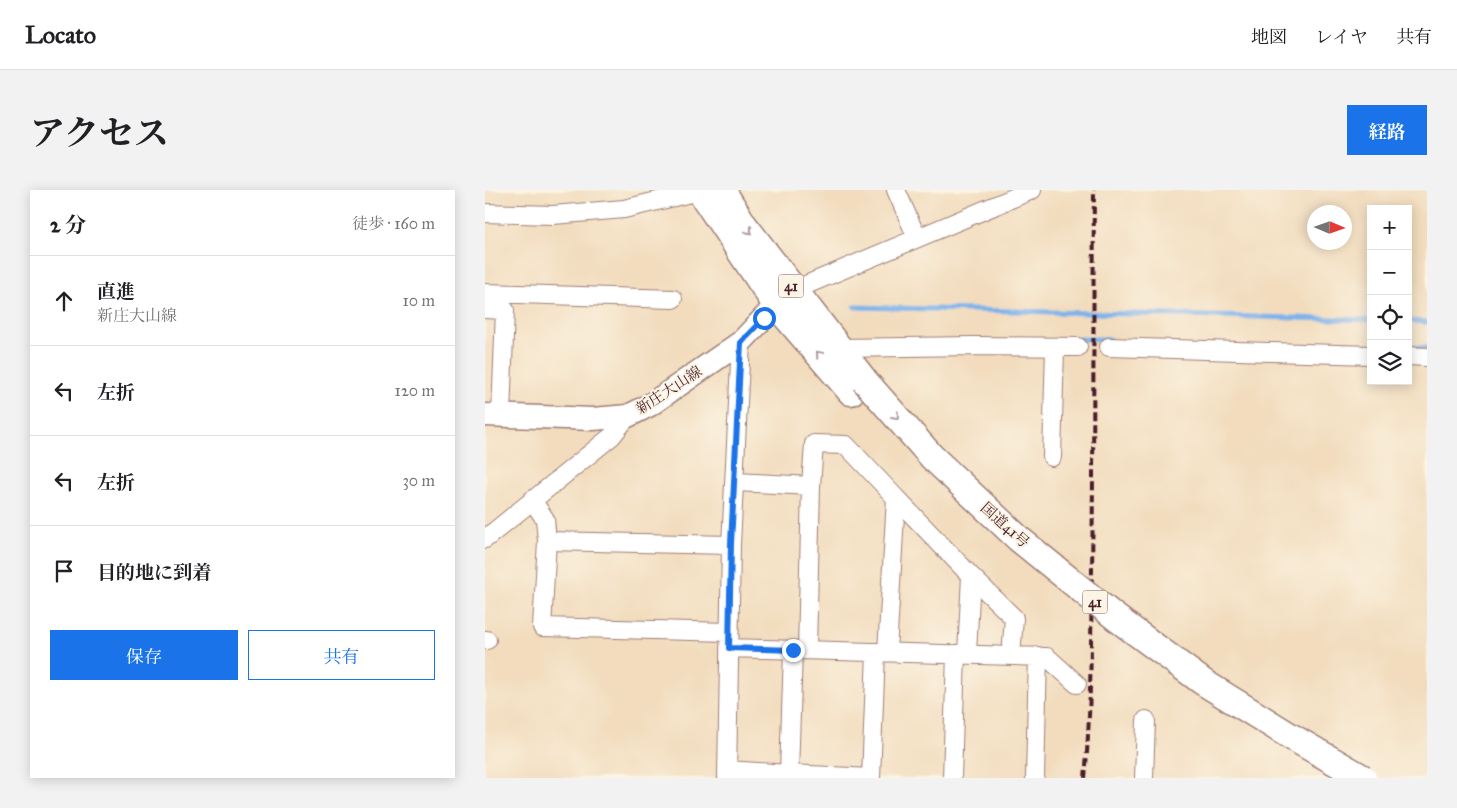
<!DOCTYPE html>
<html lang="ja">
<head>
<meta charset="utf-8">
<style>
  :root { --surface:#fff; --page:#f2f2f2; --text:#202124; --muted:#757577; --line:#e0e0e0; --accent:#1a73e8 }
  body { margin:0; font-family:"IM FELL Great Primer","Noto Serif JP",serif; background:var(--page); color:var(--text) }
  .controls { position:absolute; right:15px; top:15px; display:grid; overflow:hidden; border-radius:0px; box-shadow:0 2px 12px #0003 }
  .controls button { width:45px; height:45px; display:grid; place-items:center; padding:0; border:0; border-bottom:1px solid var(--line); background:var(--surface); color:var(--text); font:25px sans-serif }
  .compass { position:absolute; left:822px; top:15px; width:45px; height:45px; border-radius:50%; background:var(--surface); box-shadow:0 2px 12px #0003; rotate:92deg }
  .stop { position:absolute; width:15px; height:15px; margin:-11px; border:4px solid #1a73e8; border-radius:50%; background:#fff }
  .stop.end { background:#1a73e8; border-color:#fff; box-shadow:0 1px 5px #0008 }
  .list { margin:0; padding:0; list-style:none }
  h2 { display:flex; justify-content:space-between; align-items:center; height:65px; margin:0; padding:0 20px; font-size:21px }
  h2 small { font-size:16px; font-weight:400; color:var(--muted) }
  .list li { display:grid; grid-template-columns:32px 1fr auto; gap:15px; align-items:center; box-sizing:border-box; height:90px; padding:0 20px; border-top:1px solid var(--line) }
  .list b { display:block; font-size:19px; white-space:nowrap }
  .list p { margin:0; font-size:16px; white-space:nowrap; color:var(--muted) }
  .list em { font-size:16px; font-style:normal; color:var(--muted) }
  .actions { display:flex; gap:10px; padding:15px 20px }
  .actions a { flex:1; padding:11px 0; border:1px solid var(--accent); border-radius:0px; text-align:center; font-size:18px; color:var(--accent) }
  .actions .main { background:var(--accent); color:#fff }
  .icon { flex:none; width:28px; height:28px; fill:none; stroke:currentColor; stroke-width:2; stroke-linecap:round; stroke-linejoin:round }
  .map { position:relative; flex:none; width:942px; height:588px; overflow:hidden; border-radius:0px }
  header { display:flex; align-items:center; gap:30px; box-sizing:border-box; height:70px; padding:0 25px; background:var(--surface); border-bottom:1px solid var(--line) }
  header strong { font-size:24px }
  nav { display:flex; gap:28px; margin-inline-start:auto; font-size:18px }
  .intro { display:flex; align-items:center; justify-content:space-between; box-sizing:border-box; height:120px; padding:0 30px }
  h1 { margin:0; font-size:35px }
  .button { padding:12px 22px; border-radius:0px; background:var(--accent); color:#fff; font-size:18px; font-weight:700 }
  main { display:flex; gap:30px; padding:0 30px }
  aside { flex:1; background:var(--surface); border-radius:0px; box-shadow:0 2px 12px #0003 }
  .map>svg:first-child { display:block }
  .lines { fill:none; stroke-linecap:round; stroke-linejoin:round }
  .stream { stroke:#7db3ec; stroke-width:5 }
  .minor-casing { stroke:#9e7e74; stroke-width:20 }
  .major-casing { stroke:#9e7e74; stroke-width:25 }
  .highway-casing { stroke:#9e7e74; stroke-width:29 }
  .minor { stroke:#fff; stroke-width:18 }
  .major { stroke:#fff; stroke-width:22 }
  .highway { stroke:#fff; stroke-width:26 }
  .rail { stroke:#4a1f2b; stroke-width:4; stroke-dasharray:8 4; stroke-linecap:butt }
  .highway-bridge-casing { stroke:#9e7e74; stroke-width:29; stroke-linecap:butt }
  .highway-bridge { stroke:#fff; stroke-width:26 }
  .oneway { stroke:#ae9aa0 }
  .route { stroke:#1a73e8; stroke-width:6 }
  .labels { text-anchor:middle; stroke-width:4; stroke-linejoin:round; paint-order:stroke }
  .shield { fill:#fcf5e5; stroke:#7f5f63; stroke-width:1 }
  .shield-label { font-size:14px; font-weight:bold; fill:#4a1f2b }
  .street-label { font-size:15px; fill:#4a1f2b; stroke:#fcf5e5 }
</style>
</head>
<body>
<header>
<strong>Locato</strong>
<nav><a>地図</a><a>レイヤ</a><a>共有</a></nav>
</header>
<div class="intro"><h1>アクセス</h1><a class="button">経路</a></div>
<main>
<aside>
<h2>2 分<small>徒歩 · 160 m</small></h2>
<ul class="list">
<li><svg class="icon" aria-label="ahead" viewBox="0 0 24 24"><path d="M12 20V5M6 11l6-6 6 6"/></svg><div><b>直進</b><p>新庄大山線</p></div><em>10 m</em></li>
<li><svg class="icon" aria-label="left" viewBox="0 0 24 24"><path d="M17 20v-9H6M10 6l-5 5 5 5"/></svg><div><b>左折</b></div><em>120 m</em></li>
<li><svg class="icon" aria-label="left" viewBox="0 0 24 24"><path d="M17 20v-9H6M10 6l-5 5 5 5"/></svg><div><b>左折</b></div><em>30 m</em></li>
<li><svg class="icon" aria-label="arrive" viewBox="0 0 24 24"><path d="M6 21V4h12l-3 4 3 4H6"/></svg><div><b>目的地に到着</b></div></li>
</ul>
<div class="actions"><a class="main">保存</a><a>共有</a></div>
</aside>
<div class="map">
<svg width="942" height="588" viewBox="0 0 942 588">
  <rect width="100%" height="100%" fill="#fcf5e5"/>
  <filter id="ink" filterUnits="userSpaceOnUse"><feTurbulence type="fractalNoise" baseFrequency=".02" numOctaves="2"/><feDisplacementMap in="SourceGraphic" scale="10" xChannelSelector="R" yChannelSelector="G"/><feConvolveMatrix kernelMatrix="1 2 1 2 8 2 1 2 1" color-interpolation-filters="sRGB"/></filter>
  <filter id="wash" filterUnits="userSpaceOnUse"><feTurbulence type="fractalNoise" baseFrequency=".0096" numOctaves="4" result="noise"/><feDisplacementMap in="SourceGraphic" scale="20" xChannelSelector="R" yChannelSelector="G"/><feGaussianBlur stdDeviation="1.12" result="paint"/><feColorMatrix in="noise" values="0 0 0 0 0 0 0 0 0 0 0 0 0 0 0 0 0 1.4 0 .05"/><feComposite in="paint" operator="in"/></filter>
  <g filter="url(#wash)">
    <rect width="100%" height="100%" fill="#f2dcbd"/>
    <g class="lines">
      <path class="stream" d="M370,117l516,13
        M923,131l19,1
        M588,149h36
        M923,157l19,1"/>
    </g>
  </g>
  <g filter="url(#ink)">
    <g class="lines">
      <defs>
        <path id="minor" d="M411,0l21,48
          M0,23l68,2 71,-6 75,-18
          M309,100l238,-100
          M0,103l188,6
          M0,119l20,1 -4,105
          M624,157l262,8
          M354,158l134,-2 105,1
          M923,166l19,1
          M567,267l3,-110
          M250,292l76,4 -4,164
          M326,296l3,-42 32,1 50,53 -9,154
          M411,308l75,78 -4,78
          M47,310l13,19 2,22
          M0,349l127,-103 16,-20
          M486,386l43,42 -3,38
          M244,442l-187,-5 5,-86 184,4
          M0,450h2
          M244,458l318,9 30,27
          M242,580l62,4 4,-124
          M242,588l4,-233 10,-203
          M317,588l-13,-4 82,4
          M386,588l5,-126
          M467,588l4,-124
          M550,588l3,-122
          M659,588l2,-58"/>
        <path id="major" d="M0,225l108,4 35,-3 22,-11 91,-63 35,-37 13,-12"/>
        <path id="highway" d="M214,0l77,115 75,87
          M237,0l22,35 120,155"/>
      </defs>
      <use href="#minor" class="minor-casing"/>
      <use href="#major" class="major-casing"/>
      <use href="#highway" class="highway-casing"/>
      <use href="#minor" class="minor"/>
      <use href="#major" class="major"/>
      <use href="#highway" class="highway"/>
      <path class="rail" d="M600,588c6,-69 6,-139 7,-209 2,-126 1,-253 2,-379"/>
      <defs>
        <path id="highway-bridge" d="M379,190l68,77 87,82 96,78 88,65 87,54 73,42"/>
      </defs>
      <use href="#highway-bridge" class="highway-bridge-casing"/>
      <use href="#highway-bridge" class="highway-bridge"/>
    </g>
    <defs><path id="oneway-chevron" d="M-2-3.5L2.5 0L-2 3.5" fill="none" stroke-width="1.6" stroke-linecap="round" stroke-linejoin="round" transform="scale(1.25)"/></defs>
    <g class="oneway">
      <use href="#oneway-chevron" transform="translate(264 41) rotate(53)"/>
      <use href="#oneway-chevron" transform="translate(334 164) rotate(-130)"/>
      <use href="#oneway-chevron" transform="translate(411 226) rotate(48)"/>
    </g>
  </g>
  <g class="lines" filter="url(#ink)">
    <path class="route" d="M279,128l-23,24 -10,202 -2,104 64,2"/>
  </g>
  <g class="labels">
    <g class="shield">
      <rect x="293.5" y="84.5" width="25" height="23" rx="4"/>
      <rect x="597.5" y="400.5" width="25" height="23" rx="4"/>
    </g>
    <g class="shield-label">
      <text x="306" y="101">41</text>
      <text x="610" y="417">41</text>
    </g>
    <g class="street-label">
      <text transform="translate(184 200) rotate(-33)" y="5">新庄大山線</text>
      <text transform="translate(520 335) rotate(42)" y="5">国道41号</text>
    </g>
  </g>
</svg>
<div class="controls">
<button>+</button>
<button>−</button>
<button><svg class="icon" aria-label="locate" viewBox="0 0 24 24"><circle cx="12" cy="12" r="6"/><path d="M12 2v4M12 18v4M2 12h4M18 12h4"/></svg></button>
<button><svg class="icon" aria-label="layers" viewBox="0 0 24 24"><path d="M12 4l9 5-9 5-9-5zM3 14l9 5 9-5"/></svg></button>
</div>
<svg class="compass" viewBox="-18 -18 36 36"><path d="M0-13l5 13h-10z" fill="#e53935"/><path d="M0 13l5-13h-10z" fill="#757577"/></svg>
<div class="stop" style="left:279px;top:128px"></div>
<div class="stop end" style="left:308px;top:460px"></div>
</div>
</main>
</body>
</html>
